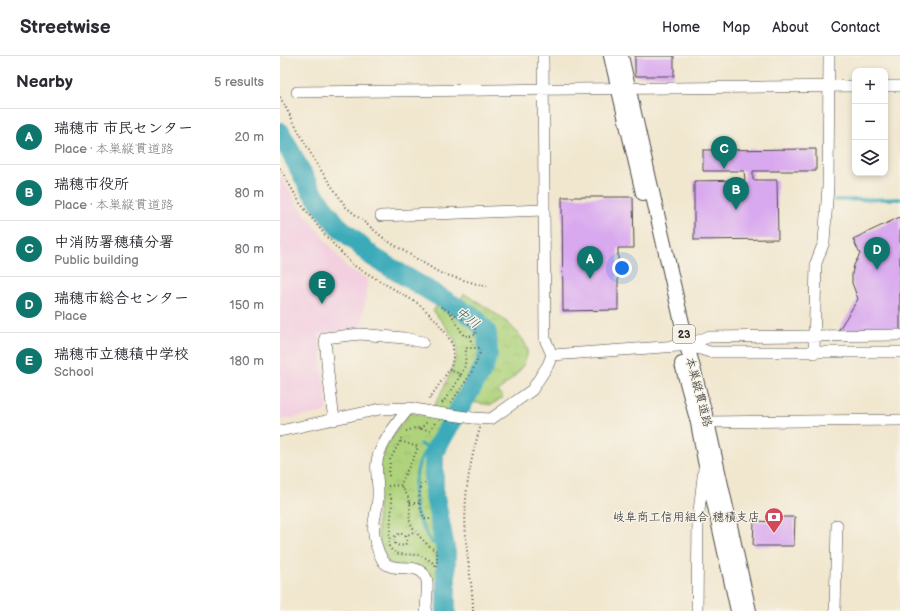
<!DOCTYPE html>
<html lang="en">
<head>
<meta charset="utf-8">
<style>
  :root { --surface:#fff; --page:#f7f7f7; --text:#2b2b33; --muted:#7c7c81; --line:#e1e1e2; --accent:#0f766e }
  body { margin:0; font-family:"Balsamiq Sans","Klee One",sans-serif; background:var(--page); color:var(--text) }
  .controls { position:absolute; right:12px; top:12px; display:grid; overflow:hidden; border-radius:8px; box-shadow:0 2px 6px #0003 }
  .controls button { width:36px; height:36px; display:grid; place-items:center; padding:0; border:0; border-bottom:1px solid var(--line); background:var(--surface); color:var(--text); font:20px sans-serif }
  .you { position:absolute; left:342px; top:212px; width:14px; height:14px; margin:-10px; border:3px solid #fff; border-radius:50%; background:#1a73e8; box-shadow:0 0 0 6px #1a73e833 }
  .badge { display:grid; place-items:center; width:26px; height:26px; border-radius:50%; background:var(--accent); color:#fff; font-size:13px; font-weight:700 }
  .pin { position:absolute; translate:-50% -33px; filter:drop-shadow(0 1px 2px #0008) }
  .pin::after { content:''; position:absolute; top:21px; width:14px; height:12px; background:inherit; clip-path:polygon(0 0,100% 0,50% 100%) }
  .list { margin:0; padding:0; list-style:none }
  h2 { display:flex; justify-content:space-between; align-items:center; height:52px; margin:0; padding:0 16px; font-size:17px }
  h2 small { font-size:13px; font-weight:400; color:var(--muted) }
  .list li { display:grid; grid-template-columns:26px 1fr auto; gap:12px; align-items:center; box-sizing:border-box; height:56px; padding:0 16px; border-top:1px solid var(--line) }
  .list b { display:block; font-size:15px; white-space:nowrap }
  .list p { margin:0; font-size:13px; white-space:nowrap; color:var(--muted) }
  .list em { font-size:13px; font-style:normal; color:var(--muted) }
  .icon { flex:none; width:22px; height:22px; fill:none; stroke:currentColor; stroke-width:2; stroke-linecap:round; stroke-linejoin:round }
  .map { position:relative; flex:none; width:620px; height:555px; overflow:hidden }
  header { display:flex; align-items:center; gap:24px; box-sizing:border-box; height:56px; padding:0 20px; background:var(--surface); border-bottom:1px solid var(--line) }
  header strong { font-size:19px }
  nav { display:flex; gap:22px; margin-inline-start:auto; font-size:14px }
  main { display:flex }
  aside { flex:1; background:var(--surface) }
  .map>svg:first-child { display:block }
  .built { fill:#f3cfe0 }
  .park { fill:url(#park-crowns); stroke:#6d7f53 }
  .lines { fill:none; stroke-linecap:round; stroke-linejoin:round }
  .stream { stroke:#3baab9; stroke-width:3.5 }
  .river { stroke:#3baab9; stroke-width:20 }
  .building { fill:#d9a9ef }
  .minor-casing { stroke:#494744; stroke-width:12 }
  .major-casing { stroke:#494744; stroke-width:16 }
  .path { stroke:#494744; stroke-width:2; stroke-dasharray:1 3; stroke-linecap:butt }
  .minor { stroke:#fff; stroke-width:11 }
  .major { stroke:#fff; stroke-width:14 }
  .minor-bridge-casing { stroke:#494744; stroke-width:12; stroke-linecap:butt }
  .minor-bridge { stroke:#fff; stroke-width:11 }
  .labels { text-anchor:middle; stroke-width:3; stroke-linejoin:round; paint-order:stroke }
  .shield { fill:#f7f3e8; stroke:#686764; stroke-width:1 }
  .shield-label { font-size:11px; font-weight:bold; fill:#2b2b2b }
  .street-label { font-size:12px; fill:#2b2b2b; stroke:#f7f3e8 }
  .poi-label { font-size:12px; fill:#2b2b2b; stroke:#f7f3e8; text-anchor:end }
  .water-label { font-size:13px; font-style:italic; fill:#31575d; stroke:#f7f3e8 }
</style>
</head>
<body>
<header>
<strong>Streetwise</strong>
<nav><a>Home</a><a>Map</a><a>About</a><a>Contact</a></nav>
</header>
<main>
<aside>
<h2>Nearby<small>5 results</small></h2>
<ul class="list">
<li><span class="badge">A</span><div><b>瑞穂市 市民センター</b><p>Place · 本巣縦貫道路</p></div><em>20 m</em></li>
<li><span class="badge">B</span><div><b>瑞穂市役所</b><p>Place · 本巣縦貫道路</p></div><em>80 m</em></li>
<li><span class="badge">C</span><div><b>中消防署穂積分署</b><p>Public building</p></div><em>80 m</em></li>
<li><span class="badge">D</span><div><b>瑞穂市総合センター</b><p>Place</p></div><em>150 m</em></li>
<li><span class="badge">E</span><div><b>瑞穂市立穂積中学校</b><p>School</p></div><em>180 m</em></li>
</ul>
</aside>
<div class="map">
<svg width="620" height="555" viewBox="0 0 620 555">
  <defs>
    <pattern id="park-crowns" width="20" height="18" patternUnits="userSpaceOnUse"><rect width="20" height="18" fill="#afd37b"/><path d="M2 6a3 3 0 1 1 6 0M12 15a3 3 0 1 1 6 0" fill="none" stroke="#97b56a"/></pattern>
  </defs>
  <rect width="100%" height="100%" fill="#f7f3e8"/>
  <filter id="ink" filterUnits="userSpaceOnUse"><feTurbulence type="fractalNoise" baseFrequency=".025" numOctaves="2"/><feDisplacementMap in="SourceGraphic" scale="8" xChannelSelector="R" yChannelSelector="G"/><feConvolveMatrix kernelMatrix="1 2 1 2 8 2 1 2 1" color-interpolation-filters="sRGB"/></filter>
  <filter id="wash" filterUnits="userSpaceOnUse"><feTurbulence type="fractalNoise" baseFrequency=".012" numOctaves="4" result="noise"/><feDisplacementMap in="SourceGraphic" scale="16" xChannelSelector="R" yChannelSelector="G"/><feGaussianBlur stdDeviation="0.9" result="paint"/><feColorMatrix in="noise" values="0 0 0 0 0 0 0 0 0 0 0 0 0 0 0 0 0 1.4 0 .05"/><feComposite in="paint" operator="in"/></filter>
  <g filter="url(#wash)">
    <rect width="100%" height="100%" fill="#f1e7cf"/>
    <path class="built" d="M0,119l18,30 49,63 21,11 -7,50 -42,6 8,74 -5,4 -42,7z"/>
    <path class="park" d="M165,238l14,8 5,-8c16,8 68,40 63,61 -4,16 -17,26 -29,36l5,6 -12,8 -34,-5c-10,14 -20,29 -26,45 -11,32 2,65 7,96 2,12 3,25 4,37l-12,1 -40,-16c-17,-16 -12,-50 -11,-71 0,-13 0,-25 4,-37 3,-11 19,-31 26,-42l20,3c7,-14 33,-59 27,-72 -5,-13 -15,-23 -23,-33z"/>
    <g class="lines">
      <path class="stream" d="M555,144l65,-1
        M140,388l8,4c-13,15 -16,44 -12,63 3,11 10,21 15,31l14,5"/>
      <path class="river" d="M0,76l30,57 26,35 37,33 102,61 12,15 1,20 -4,14 -50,85v39l12,62v58"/>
    </g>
    <g id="blocks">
      <path class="building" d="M355,0h39v20h-39z
        M536,93v22h-63v9h24l1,59 -84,1v-59l51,-1 -1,-9h-41v-21z
        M282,141h71l1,51h-16v62l-55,1z
        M620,161v114h-62l20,-32 -6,-16v-9l2,-9 6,-11 -7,-15z
        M496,461h19l-1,29h-41l1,-25 22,1z"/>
    </g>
  </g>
  <g filter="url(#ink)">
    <use href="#blocks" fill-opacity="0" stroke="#494744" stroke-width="1"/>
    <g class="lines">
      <defs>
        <path id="minor" d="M605,30h15
          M17,36l558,-6
          M101,160l163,-6
          M407,289l23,7h190
          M534,297l2,-90 8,-21 4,-55 1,-131
          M272,299l126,-9 9,-1 21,-8 192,-2
          M129,352c-11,13 -22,28 -29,43 -7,15 -1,30 -2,45 0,9 -3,18 -4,27 -2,12 3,28 9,38 10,14 39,-2 44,20 1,9 -1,21 -1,30
          M193,362l18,1 41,-29 16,-25 4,-10 -7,-16 -2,-283
          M54,364l-6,-47 -3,-35 35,-4 44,4 19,4
          M427,366l193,-2
          M0,375l100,-22 29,-1 22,4
          M417,555l1,-91 6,-52
          M555,555l2,-86"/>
        <path id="major" d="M331,0l32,137
          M341,0l66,289 20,77 42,189
          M402,308l16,59 7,38 33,150"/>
      </defs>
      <use href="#minor" class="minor-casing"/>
      <use href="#major" class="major-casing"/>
      <path class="path" d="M0,41l36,66 30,44 40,33 54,33 47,14
        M0,112l20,35 25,32 28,30 66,39 17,16 11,15 6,11v11l-2,10 -23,34
        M161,251l20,11 14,11 1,6 -12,1 -14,-24
        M190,280l2,11
        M169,314l12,4 4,-8 1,-18h15c-4,20 -19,39 -31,56
        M162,347l12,-16 7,-13
        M140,373l7,-7
        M126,375l9,-3 15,2 5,-7
        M109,420l1,-16 10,-19
        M145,427l-4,1c-3,11 -2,24 4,35h7
        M108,430l13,-1c4,-13 12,-24 17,-38l-18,-6 1,-3
        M110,438l2,9 -3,43c7,13 20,6 32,10 7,2 12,7 16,11v-16c-9,-4 -25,-21 -27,-30 -1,-4 0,-8 0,-12 1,-9 -4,-16 -9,-23
        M130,447h10
        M126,480l1,7c-4,3 -6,3 -11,2l-2,-3v-5l6,-4 6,3 9,-5
        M193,555c0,-24 -6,-49 -7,-74 -3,-37 3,-73 14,-109"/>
      <use href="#minor" class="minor"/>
      <use href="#major" class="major"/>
      <defs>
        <path id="minor-bridge" d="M151,356l42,6"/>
      </defs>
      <use href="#minor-bridge" class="minor-bridge-casing"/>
      <use href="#minor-bridge" class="minor-bridge"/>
    </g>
  </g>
  <defs>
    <symbol id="bank-pin" viewBox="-11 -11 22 30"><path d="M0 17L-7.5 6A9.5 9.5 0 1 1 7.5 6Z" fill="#d1495b" stroke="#f7f3e8"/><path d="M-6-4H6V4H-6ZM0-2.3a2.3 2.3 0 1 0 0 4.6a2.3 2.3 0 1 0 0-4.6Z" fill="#fff"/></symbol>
  </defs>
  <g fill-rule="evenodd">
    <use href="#bank-pin" x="483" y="450" width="22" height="30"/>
  </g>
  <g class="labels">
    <rect class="shield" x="393" y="269" width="22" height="18" rx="3"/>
    <g class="shield-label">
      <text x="404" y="282">23</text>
    </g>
    <g class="street-label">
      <text transform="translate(419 336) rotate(75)" y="4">本巣縦貫道路</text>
    </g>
    <g class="poi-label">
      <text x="480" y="465">岐阜商工信用組合 穂積支店</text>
    </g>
    <g class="water-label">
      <text transform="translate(188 261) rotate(38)" y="5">中川</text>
    </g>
  </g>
</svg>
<div class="controls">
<button>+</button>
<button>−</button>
<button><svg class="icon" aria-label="layers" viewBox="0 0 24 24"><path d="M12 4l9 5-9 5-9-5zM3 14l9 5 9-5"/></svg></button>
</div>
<div class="you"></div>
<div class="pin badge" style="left:310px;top:223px">A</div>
<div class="pin badge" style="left:456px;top:154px">B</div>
<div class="pin badge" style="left:444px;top:113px">C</div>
<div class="pin badge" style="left:597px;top:214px">D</div>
<div class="pin badge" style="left:42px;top:248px">E</div>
</div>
</main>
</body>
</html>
